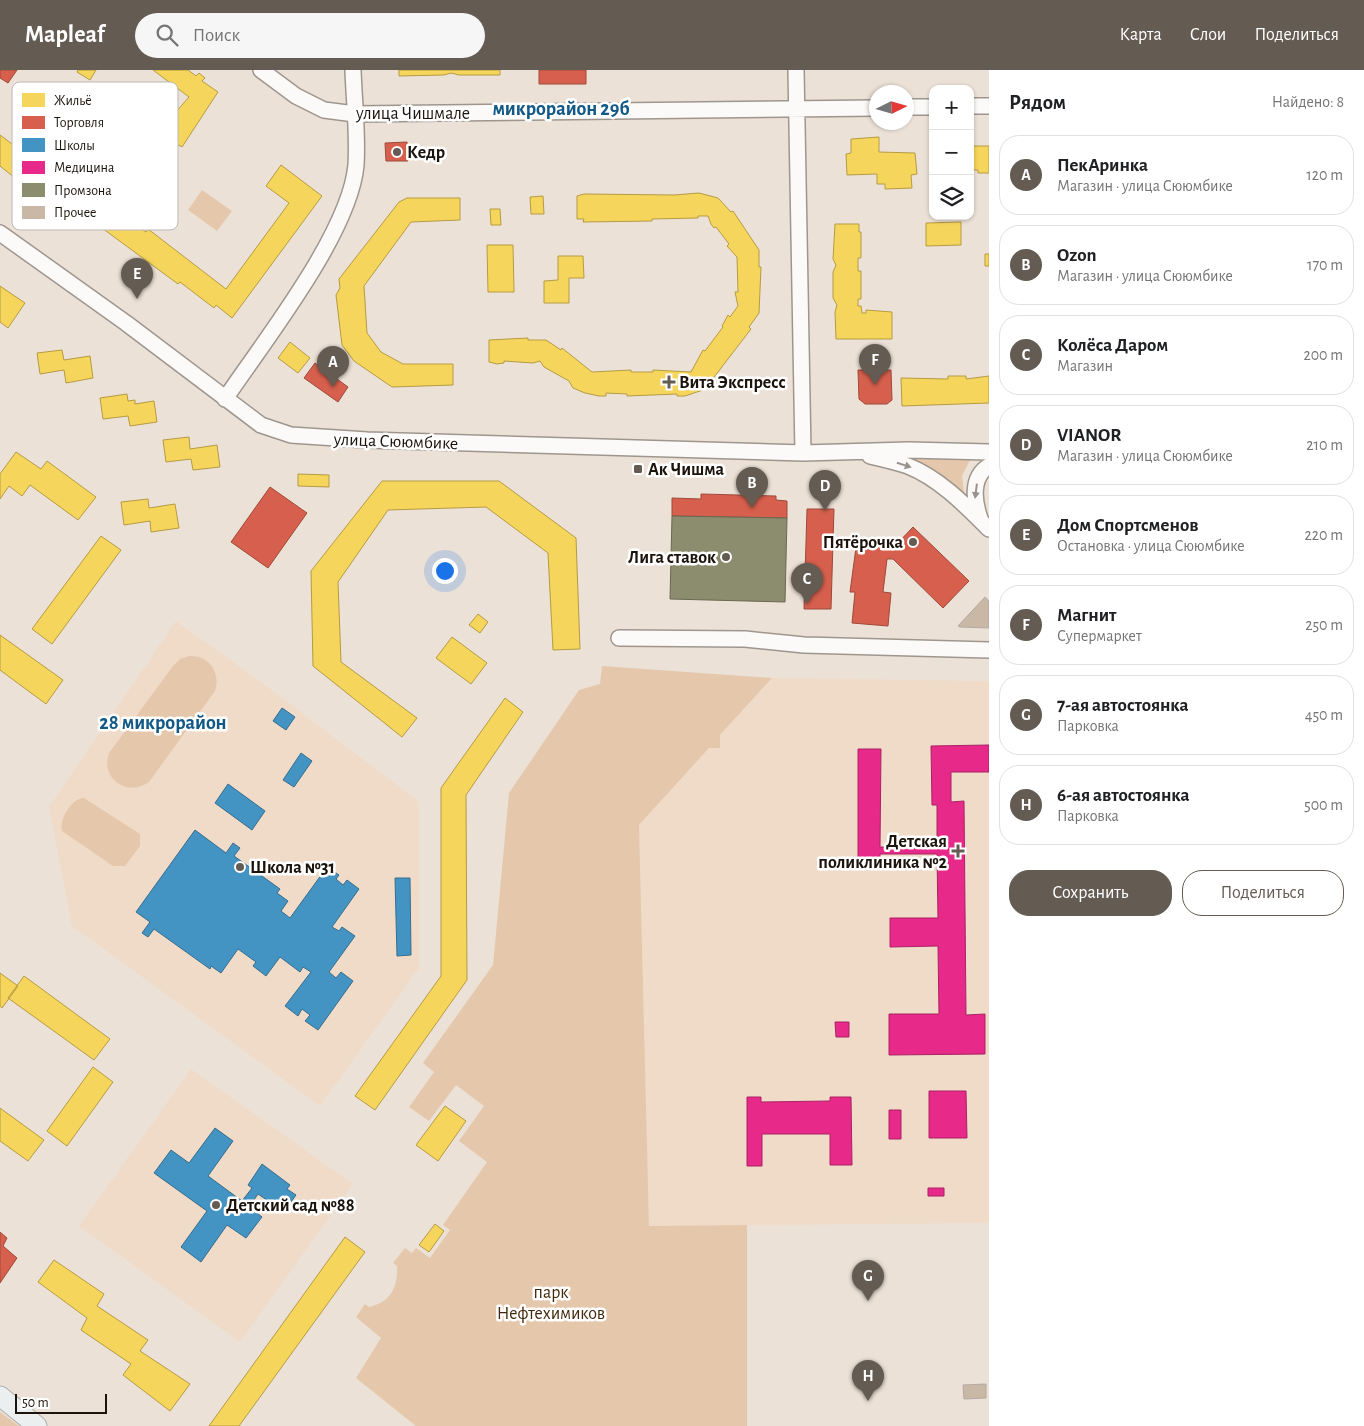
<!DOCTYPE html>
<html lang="ru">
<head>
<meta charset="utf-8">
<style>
  :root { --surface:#fff; --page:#f6f6f6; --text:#202124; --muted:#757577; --line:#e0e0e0; --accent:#645b53 }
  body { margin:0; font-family:"Alegreya Sans",sans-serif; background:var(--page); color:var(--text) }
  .controls { position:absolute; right:15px; top:15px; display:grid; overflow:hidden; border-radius:10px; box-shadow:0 1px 4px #0004 }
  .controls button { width:45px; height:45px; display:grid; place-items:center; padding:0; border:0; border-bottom:1px solid var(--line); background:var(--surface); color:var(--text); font:25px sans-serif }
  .compass { position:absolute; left:869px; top:15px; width:45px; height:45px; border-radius:50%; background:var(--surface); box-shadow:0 1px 4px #0004; rotate:85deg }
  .scale { position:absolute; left:15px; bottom:12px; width:92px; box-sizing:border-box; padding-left:5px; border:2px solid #1b130c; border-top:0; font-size:14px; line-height:18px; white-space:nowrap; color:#1b130c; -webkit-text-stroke:4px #fff; paint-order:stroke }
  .you { position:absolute; left:444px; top:500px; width:18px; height:18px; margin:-12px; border:4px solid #fff; border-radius:50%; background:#1a73e8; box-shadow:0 0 0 8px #1a73e833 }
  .badge { display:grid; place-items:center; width:32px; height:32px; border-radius:50%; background:var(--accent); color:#fff; font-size:16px; font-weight:700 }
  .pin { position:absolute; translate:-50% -41px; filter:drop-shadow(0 1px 2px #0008) }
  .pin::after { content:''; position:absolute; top:26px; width:18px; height:15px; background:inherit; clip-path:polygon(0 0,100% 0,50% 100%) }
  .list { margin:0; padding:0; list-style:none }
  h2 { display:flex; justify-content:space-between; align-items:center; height:65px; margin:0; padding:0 20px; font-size:21px }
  h2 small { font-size:16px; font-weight:400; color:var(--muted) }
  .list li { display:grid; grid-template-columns:32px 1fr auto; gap:15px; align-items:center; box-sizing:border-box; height:80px; margin:0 10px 10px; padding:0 10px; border:1px solid var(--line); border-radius:20px }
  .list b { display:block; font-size:19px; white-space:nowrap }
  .list p { margin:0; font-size:16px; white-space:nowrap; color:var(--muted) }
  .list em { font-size:16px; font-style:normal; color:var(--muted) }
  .actions { display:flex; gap:10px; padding:15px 20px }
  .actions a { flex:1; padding:11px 0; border:1px solid var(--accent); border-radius:20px; text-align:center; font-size:18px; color:var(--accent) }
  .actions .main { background:var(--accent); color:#fff }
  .icon { flex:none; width:28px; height:28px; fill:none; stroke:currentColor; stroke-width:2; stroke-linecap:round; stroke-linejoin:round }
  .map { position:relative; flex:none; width:989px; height:1356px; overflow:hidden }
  header { display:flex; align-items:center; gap:30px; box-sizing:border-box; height:70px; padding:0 25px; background:var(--accent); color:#fff }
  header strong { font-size:24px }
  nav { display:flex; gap:28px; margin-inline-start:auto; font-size:18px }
  .search { width:350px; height:45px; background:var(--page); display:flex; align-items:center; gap:12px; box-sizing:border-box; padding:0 18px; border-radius:28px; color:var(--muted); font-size:19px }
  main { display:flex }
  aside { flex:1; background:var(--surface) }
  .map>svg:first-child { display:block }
  .built { fill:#efdbc8 }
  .green { fill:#e5c8ac }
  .homes { fill:#f6d55c; stroke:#b49b44 }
  .shops { fill:#d6604d; stroke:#9e493a }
  .schools { fill:#4393c3; stroke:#376d8c }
  .health { fill:#e7298a; stroke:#aa2264 }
  .industry { fill:#8c8c6e; stroke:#6a6851 }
  .building { fill:#c9b8a6; stroke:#b3aaa1 }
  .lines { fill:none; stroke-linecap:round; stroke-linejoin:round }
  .minor-casing { stroke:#9e968e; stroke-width:18 }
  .major-casing { stroke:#aeb0af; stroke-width:21 }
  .minor { stroke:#fcfaf9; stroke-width:15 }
  .major { stroke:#eceff0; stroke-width:19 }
  .oneway { fill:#97928e }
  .poi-dot { fill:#645b53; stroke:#fff; stroke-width:2 }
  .labels { text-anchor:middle; stroke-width:5; stroke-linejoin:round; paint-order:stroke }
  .street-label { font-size:18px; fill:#1b130c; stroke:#fff }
  .poi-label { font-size:18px; font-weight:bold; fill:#1b130c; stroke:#fff; text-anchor:start }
  .park-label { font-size:18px; fill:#42280b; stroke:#fff }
  .quarter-label { font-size:20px; font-weight:bold; fill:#125987; stroke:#fff }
  .key { fill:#fff; stroke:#bbb8b6; stroke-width:1 }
  .key-label { font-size:14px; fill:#1b130c }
</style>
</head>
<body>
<header>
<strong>Mapleaf</strong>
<div class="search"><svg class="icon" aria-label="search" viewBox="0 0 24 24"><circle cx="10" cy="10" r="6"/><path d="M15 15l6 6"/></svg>Поиск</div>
<nav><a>Карта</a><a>Слои</a><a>Поделиться</a></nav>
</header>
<main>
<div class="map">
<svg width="989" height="1356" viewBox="0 0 989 1356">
  <rect width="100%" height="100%" fill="#ece1d6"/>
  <path class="built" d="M176,551l97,70 146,111v166l-99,138 -248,-180 -23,-119z
    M772,608l217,3v542l-340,3 -10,-401z
    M191,999l162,115 -113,158 -161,-116z"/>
  <path class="green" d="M202,120l30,21 -15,20 -29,-21z
    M900,386l71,2 -9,18 3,23c-19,-22 -36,-36 -65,-43z
    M189,586c20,-1 32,16 26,35l-66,91c-22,16 -49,-4 -40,-29l64,-87 7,-7z
    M602,596l170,12 -52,57v13h-11l-70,77 10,401 98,-1v201h-331l-60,-48 25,-40 -25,-21 9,-13 4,3c22,-5 29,-20 28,-41l-4,-3 12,-15 7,5 4,-5 14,10 20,-28 -7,-5 44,-63 -28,-21 25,-35 -28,-21 -27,36 -20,-14 25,-35 -11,-9 70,-98 16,-172 70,-103 21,-6z
    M84,728l56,36v12l-15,20h-12l-51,-35c-3,-12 10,-33 22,-33z
    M0,1342l19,14h-19z"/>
  <path class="homes" d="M78,0h18l-6,10 -13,-8z
    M153,0h35l8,6 3,-3 6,5 -3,3 16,11 -36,55 -5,-3 -5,7 -18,-14 35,-40z
    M399,0h101v5h-41l-8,-2 -7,2 -45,1z
    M0,65l35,26 -15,21 -20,-16z
    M879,67v15l36,1 2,21 -6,1 1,13 -27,1v-5h-8v-10l-30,1 -1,-21 5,-1v-14z
    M972,76h17v27h-11v-3h-6z
    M281,95l41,31 -90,122 -16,-13 -2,3 -34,-26 -2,2 -91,-67 15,-21 33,25 -2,2 13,9 2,-3 78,60 63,-86 -23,-17z
    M699,123l19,5 13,14 2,-1 26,39v17h2l-2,46 -10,14 2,2 -43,56 -8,6 -15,5h-8v-2l-50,2v-2l-21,-1v3h-7l-14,-3 -12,-5 -4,-7 -25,-14 -4,-6 -7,2 -29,-2v2l-7,1 -8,-2v-22l39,-2v2h18l15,10 1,-2 30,24 39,-2v2h22v-2l38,2 12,-22 2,1 18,-24 -1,-1 6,-11 2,2 8,-11 -3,-14h3l-1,-35 -10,-11 2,-2 -13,-17 -2,1 -3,-4 -3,-8h-10v2l-46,1v2l-69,1 1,-3h-7v-23l7,-2 90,1z
    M543,126l1,18h-13l-1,-17z
    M407,128h53v22l-49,2 -47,64 3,47 14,19 22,12h50v21l-61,2 -38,-26 -12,-16 -6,-50 4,-7 -1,-9 60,-77z
    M490,139h10l1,16h-10z
    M961,152v23l-35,1v-23z
    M835,154h24v8h2v26h-3v13h3v28h-3v7h3l1,7h4v-3l26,2v27h-56l-1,-27 2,-7 -4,-7v-26l3,-7 -3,-6z
    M487,175h26l1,47h-26z
    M985,184h4v12h-4z
    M558,186h25l1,22h-15v25h-25v-22l14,-1z
    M0,216l25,17 -17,25 -8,-6z
    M290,272l20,16 -12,15 -20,-15z
    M62,280l2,10 26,-4 3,22 -27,5 -2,-13 -24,4 -3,-21z
    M948,306h18v3l23,-3v27l-87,3 -1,-28 47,1z
    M127,324l1,7 7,-1v4l19,-3 3,21 -27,4 -2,-10 -25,3 -3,-21z
    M189,367l1,12 27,-4 3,22 -27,3 -2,-11 -25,3 -3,-22z
    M16,382l25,17 6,-8 49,36 -18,23 -48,-35 -8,11 -13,-10 -9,13v-25z
    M298,404l31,1v12l-31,-1z
    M382,411h117l77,57 4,111 -27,1 -5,-97 -62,-46 -98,3 -50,72 3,80 76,56 -15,19 -89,-71 -2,-95z
    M148,429l1,9 26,-4 4,24 -28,4 -1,-11 -26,4 -3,-23z
    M101,466l20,14 -69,94 -20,-15z
    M478,544l10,8 -8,11 -11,-8z
    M0,565l63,45 -17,24 -46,-34z
    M452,567l35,26 -16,21 -35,-26z
    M505,628l18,14 -57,83 1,185 -92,130 -20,-14 86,-120v-188z
    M0,903l18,13 -16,22 -2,-2z
    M24,906l86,63 -16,21 -86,-62z
    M93,997l20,15 -46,64 -20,-15z
    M445,1036l21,15 -28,40 -22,-16z
    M0,1038l44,32 -16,21 -28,-20z
    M435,1154l9,7 -15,21 -10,-7z
    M345,1167l20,15 -126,174h-30z
    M54,1190l50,34 -7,12 51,34 -8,11 50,33 -20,27 -47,-36 8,-11 -50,-34 6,-12 -49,-36z"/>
  <path class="shops" d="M0,0h17l-9,13 -8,-5z
    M539,0h47v14h-47z
    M407,72l1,19h-22l-1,-18z
    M315,293l33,24 -10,15 -34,-24z
    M858,300h33l1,30 -5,4h-22l-6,-5z
    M270,417l37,26 -39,55 -37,-26z
    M701,424l75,2v4l11,1v17l-115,-2v-18l29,1z
    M807,439h27l-3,100h-27z
    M913,457l56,54 -26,27 -50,-49h-6l-4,33 8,1 -3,33 -36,-3 3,-31h-5l7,-52 38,6z
    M0,1162l7,6 -4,8 14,12 -17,25z"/>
  <path class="schools" d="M282,638l13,9 -9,13 -13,-9z
    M301,683l11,8 -18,26 -11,-7z
    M228,714l37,27 -13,19 -37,-27z
    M195,760l31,23 7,-10 7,5 -6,8 46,33 -3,4 11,8 -7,10 9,7 37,-51 12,8 -3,4 7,6 4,-5 12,9 -27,38 7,4 3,-4 13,9 -26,36 7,6 5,-6 12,9 -35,49 -13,-9 5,-6 -8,-6 -4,7 -13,-10 26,-34 -8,-5 -3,5 -20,-15 -14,19 -13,-10 3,-4 -18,-13 -17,24 -10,-7 -1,3 -56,-40 -6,8 -6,-4 8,-11 -14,-10z
    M395,808h15l1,77 -14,1z
    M215,1058l18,13 -25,35 34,25 10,-13 -4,-3 14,-21 28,21 -3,4 9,6 -12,17 -26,-18 -9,13 13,10 -16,21 -19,-13 -26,37 -20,-15 26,-36 -53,-38 17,-23 18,13z"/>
  <path class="health" d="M989,675v27h-38v30l13,-1 2,214 19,-1v40l-96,1v-41h50l-1,-68 -48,1v-29h48l-1,-64h-57v10h-22v-115h23l-1,98 57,1v-43h-5l-1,-59z
    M835,952h14v15h-13z
    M929,1021h37l1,47h-38z
    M747,1027h14v5l69,-1v-4h21l1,68h-22v-31h-68v32h-15z
    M889,1040h12v29h-12z
    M928,1118h16v8h-16z"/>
  <path class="industry" d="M672,446l115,2 -2,84 -115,-3z"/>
  <path class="building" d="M985,527l4,4v27l-29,-1 -2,-1z
    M986,1314v14l-22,1 -1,-14z"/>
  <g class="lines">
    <defs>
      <path id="minor" d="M261,0l35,26 28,14 31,4 521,-6
        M796,0l7,383
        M970,36h19
        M906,37h27
        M0,163l126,90 135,102 30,10 76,5 436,13 106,-3 80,2
        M225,329c39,-58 125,-166 131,-234 2,-31 -2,-64 -3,-95
        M870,386c13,3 26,6 38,10 31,12 58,40 81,63
        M981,451c-7,-18 -11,-44 8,-55
        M619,568l126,1 59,6 185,5"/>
      <path id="major" d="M0,1326l37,30"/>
    </defs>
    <use href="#minor" class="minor-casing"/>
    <use href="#major" class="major-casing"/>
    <use href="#minor" class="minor"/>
    <use href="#major" class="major"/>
  </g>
  <defs><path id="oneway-solid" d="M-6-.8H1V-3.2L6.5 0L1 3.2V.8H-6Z" transform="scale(1.25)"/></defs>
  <g class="oneway">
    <use href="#oneway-solid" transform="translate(904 395) rotate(18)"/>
    <use href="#oneway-solid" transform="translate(976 421) rotate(97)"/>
  </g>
  <g class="poi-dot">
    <circle cx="397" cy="82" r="5"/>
    <path d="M666.5 304.5h5v5h5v5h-5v5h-5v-5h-5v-5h5z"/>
    <rect x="633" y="394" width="10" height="10" rx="2.5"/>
    <circle cx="913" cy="472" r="5"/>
    <circle cx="726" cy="487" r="5"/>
    <path d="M955.5 773.5h5v5h5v5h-5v5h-5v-5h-5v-5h5z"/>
    <circle cx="240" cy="797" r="5"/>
    <circle cx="216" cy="1135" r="5"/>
  </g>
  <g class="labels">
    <g class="street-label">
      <text x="413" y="49">улица Чишмале</text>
      <text transform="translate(396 371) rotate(2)" y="6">улица Сююмбике</text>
    </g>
    <g class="poi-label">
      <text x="407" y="88">Кедр</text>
      <text x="679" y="318">Вита Экспресс</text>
      <text x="648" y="405">Ак Чишма</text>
      <text x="903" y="478" text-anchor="end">Пятёрочка</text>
      <text x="716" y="493" text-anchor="end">Лига ставок</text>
      <text x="947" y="777" text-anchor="end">Детская<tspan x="947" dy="21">поликлиника №2</tspan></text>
      <text x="250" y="803">Школа №31</text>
      <text x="226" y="1141">Детский сад №88</text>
    </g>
    <g class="park-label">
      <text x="551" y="1228">парк<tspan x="551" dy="21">Нефтехимиков</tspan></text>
    </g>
    <g class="quarter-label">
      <text x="561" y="45">микрорайон 29б</text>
      <text x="163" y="659">28 микрорайон</text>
    </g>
  </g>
  <rect x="12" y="12" width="166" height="148" rx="8" class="key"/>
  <rect x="22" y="23" width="23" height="14" fill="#f6d55c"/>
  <rect x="22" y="46" width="23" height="13" fill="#d6604d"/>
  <rect x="22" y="68" width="23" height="14" fill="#4393c3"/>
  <rect x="22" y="91" width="23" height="13" fill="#e7298a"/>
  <rect x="22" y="113" width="23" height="14" fill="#8c8c6e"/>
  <rect x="22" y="136" width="23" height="13" fill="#c9b8a6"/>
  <g class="key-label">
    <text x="54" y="35">Жильё</text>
    <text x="54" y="57">Торговля</text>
    <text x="54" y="80">Школы</text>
    <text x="54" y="102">Медицина</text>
    <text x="54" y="125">Промзона</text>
    <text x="54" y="147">Прочее</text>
  </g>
</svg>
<div class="controls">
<button>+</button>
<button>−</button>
<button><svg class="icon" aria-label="layers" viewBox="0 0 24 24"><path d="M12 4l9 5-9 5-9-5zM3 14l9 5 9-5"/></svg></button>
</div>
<svg class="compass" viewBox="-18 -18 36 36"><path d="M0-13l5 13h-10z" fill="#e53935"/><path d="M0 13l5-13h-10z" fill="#757577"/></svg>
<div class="scale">50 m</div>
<div class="you"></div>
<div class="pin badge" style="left:333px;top:317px">A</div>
<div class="pin badge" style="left:752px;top:438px">B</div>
<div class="pin badge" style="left:807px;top:534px">C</div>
<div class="pin badge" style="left:825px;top:441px">D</div>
<div class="pin badge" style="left:137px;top:229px">E</div>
<div class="pin badge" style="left:875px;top:315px">F</div>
<div class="pin badge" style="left:868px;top:1231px">G</div>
<div class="pin badge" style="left:868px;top:1331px">H</div>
</div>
<aside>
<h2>Рядом<small>Найдено: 8</small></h2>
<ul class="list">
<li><span class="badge">A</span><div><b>ПекАринка</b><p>Магазин · улица Сююмбике</p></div><em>120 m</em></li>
<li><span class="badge">B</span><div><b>Ozon</b><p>Магазин · улица Сююмбике</p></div><em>170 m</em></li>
<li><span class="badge">C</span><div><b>Колёса Даром</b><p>Магазин</p></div><em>200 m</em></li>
<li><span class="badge">D</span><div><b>VIANOR</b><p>Магазин · улица Сююмбике</p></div><em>210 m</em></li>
<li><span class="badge">E</span><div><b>Дом Спортсменов</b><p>Остановка · улица Сююмбике</p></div><em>220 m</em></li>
<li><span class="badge">F</span><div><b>Магнит</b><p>Супермаркет</p></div><em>250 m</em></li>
<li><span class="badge">G</span><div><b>7-ая автостоянка</b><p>Парковка</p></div><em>450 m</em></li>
<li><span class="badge">H</span><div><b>6-ая автостоянка</b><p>Парковка</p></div><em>500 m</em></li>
</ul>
<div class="actions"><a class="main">Сохранить</a><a>Поделиться</a></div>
</aside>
</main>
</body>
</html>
